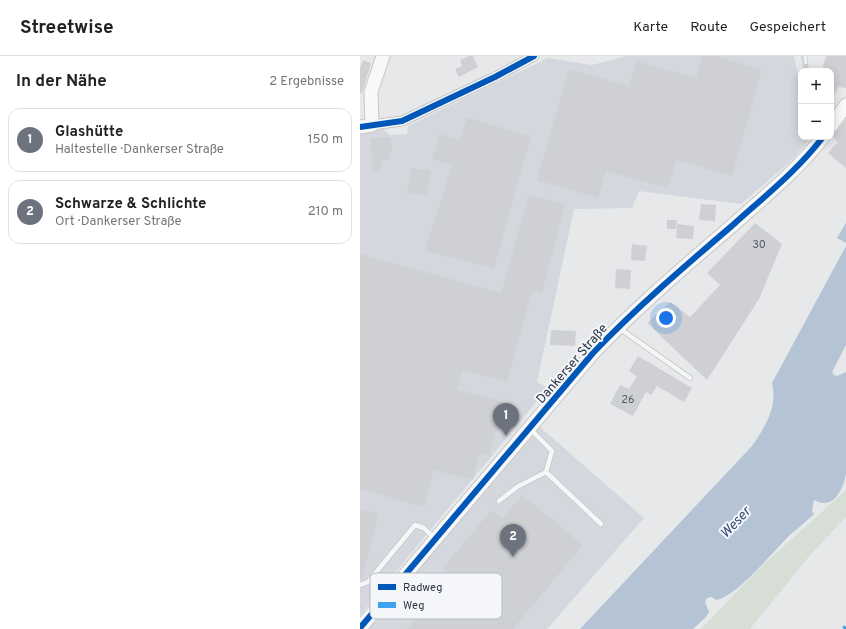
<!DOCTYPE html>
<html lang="de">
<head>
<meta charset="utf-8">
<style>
  :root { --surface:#fff; --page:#f2f2f2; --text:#222; --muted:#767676; --line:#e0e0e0; --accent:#6c737f }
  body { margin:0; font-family:Overpass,sans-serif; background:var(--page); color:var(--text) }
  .controls { position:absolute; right:12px; top:12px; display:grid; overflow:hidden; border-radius:8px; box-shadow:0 2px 10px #0003 }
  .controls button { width:36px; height:36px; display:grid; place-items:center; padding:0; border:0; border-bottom:1px solid var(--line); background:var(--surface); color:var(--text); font:20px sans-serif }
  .you { position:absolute; left:306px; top:262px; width:14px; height:14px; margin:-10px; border:3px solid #fff; border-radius:50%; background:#1a73e8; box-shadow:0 0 0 6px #1a73e833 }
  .badge { display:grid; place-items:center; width:26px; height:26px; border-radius:50%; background:var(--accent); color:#fff; font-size:13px; font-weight:700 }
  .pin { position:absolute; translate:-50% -33px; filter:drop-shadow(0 1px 2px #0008) }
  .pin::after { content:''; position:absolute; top:21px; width:14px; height:12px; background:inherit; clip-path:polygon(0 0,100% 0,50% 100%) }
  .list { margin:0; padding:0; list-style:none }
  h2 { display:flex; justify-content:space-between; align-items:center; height:52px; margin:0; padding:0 16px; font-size:17px }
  h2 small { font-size:13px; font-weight:400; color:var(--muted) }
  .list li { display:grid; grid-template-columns:26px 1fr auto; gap:12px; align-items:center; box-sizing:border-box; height:64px; margin:0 8px 8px; padding:0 8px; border:1px solid var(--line); border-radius:12px }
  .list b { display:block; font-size:15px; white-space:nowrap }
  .list p { margin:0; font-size:13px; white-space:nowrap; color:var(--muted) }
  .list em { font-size:13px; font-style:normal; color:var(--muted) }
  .map { position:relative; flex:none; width:486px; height:573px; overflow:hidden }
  header { display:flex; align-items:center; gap:24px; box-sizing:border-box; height:56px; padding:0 20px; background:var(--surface); border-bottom:1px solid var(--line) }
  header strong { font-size:19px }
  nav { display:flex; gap:22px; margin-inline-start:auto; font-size:14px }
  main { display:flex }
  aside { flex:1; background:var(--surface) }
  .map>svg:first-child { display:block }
  .built { fill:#d4d7dd }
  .green { fill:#d6ded6 }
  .water { fill:#b4c4d5 }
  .building { fill:#ced0d3 }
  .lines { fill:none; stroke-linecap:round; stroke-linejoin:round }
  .lane-casing { stroke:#c4c6c8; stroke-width:6 }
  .street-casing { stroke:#c4c6c8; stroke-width:11 }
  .secondary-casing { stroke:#c4c6c8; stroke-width:15 }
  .lane { stroke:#f5f6f7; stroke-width:4.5 }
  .street { stroke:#f5f6f7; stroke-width:9 }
  .secondary { stroke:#f8f8f8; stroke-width:13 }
  .rail-casing { stroke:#cecfd2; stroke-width:4 }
  .rail { stroke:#f4f6f9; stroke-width:2.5; stroke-dasharray:8; stroke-linecap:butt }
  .quiet { stroke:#3ea3ec; stroke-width:5; stroke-dasharray:10 5; stroke-linecap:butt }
  .cycleway-casing { stroke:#f4f6f9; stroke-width:8 }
  .cycleway { stroke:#0057b8; stroke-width:6 }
  .labels { text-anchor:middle; stroke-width:4; stroke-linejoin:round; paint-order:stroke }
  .number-label { font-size:11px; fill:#545c69 }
  .street-label { font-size:13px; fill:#2b3445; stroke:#f4f6f9 }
  .water-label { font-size:14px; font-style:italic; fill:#34527a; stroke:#f4f6f9 }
  .key { fill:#f4f6f9; stroke:#b8bcc3; stroke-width:1 }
  .key-label { font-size:11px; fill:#2b3445 }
</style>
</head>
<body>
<header>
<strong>Streetwise</strong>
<nav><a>Karte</a><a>Route</a><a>Gespeichert</a></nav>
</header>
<main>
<aside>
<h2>In der Nähe<small>2 Ergebnisse</small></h2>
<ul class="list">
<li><span class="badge">1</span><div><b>Glashütte</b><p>Haltestelle · Dankerser Straße</p></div><em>150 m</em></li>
<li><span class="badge">2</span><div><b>Schwarze &amp; Schlichte</b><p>Ort · Dankerser Straße</p></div><em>210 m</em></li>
</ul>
</aside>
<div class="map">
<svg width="486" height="573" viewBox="0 0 486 573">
  <rect width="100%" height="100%" fill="#e6e8ea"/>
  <path class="built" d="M267,0h167l7,34v47h6v6l-15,17 -51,44 -102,-13 -7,17 -58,1 -37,173 11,6 -188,227v-480l23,-6 7,6 17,-1 1,-8 140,-68 44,7z
    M441,0h6l2,15h-6z
    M180,371l104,91 -97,111h-184z"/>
  <path class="green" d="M486,434v27l-35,37 -61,75h-49l60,-62z"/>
  <path class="water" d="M486,167v20l-9,-5z
    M486,190v99l-14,27 2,3 3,1 9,-4v102c-3,15 -12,37 -32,26l-2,11 2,3c-7,7 -15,13 -23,20 -16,15 -55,64 -75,66l-4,-3 -5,1 -2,4 4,10 -3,5 -13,12h-113l172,-183c13,-18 26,-40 20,-63z"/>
  <path class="building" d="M109,0h4l5,11 -19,10 -4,-8 7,-3 -2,-6z
    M343,0h12l47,14 -30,106 -56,-16 -8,28 -62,-17 -8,27 -61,-18 32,-111 60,17 7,-25 60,17z
    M466,0h20v32l-8,-1 -7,15v-31h-9z
    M3,4l8,3 -9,30h-2v-25z
    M107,62l64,18 -37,132 -69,-17 27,-86 -20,-6 8,-25 20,6z
    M486,63v49l-18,-15 10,-11 -7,-7 6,-4z
    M31,81l1,15h-3l1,8h-8v11h-10l-1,-33z
    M52,112l19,3 -5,24 -19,-3z
    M169,139l36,9 -23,89 -10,-2 -25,91 -45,-12 -5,20 55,14 -7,28 -9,-2 -7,26 -10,-3 -6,27 -39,-10 -10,37 -64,-18v-235l141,39z
    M341,148l15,1 -1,16 -16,-1z
    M307,164h10l-1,9h-9z
    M395,167l27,21 -23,55 -52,81 -60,-57 23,-21 20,15 30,-32 -13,-12z
    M317,168l17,2 -1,13 -17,-1z
    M272,188l15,2 -2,15 -14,-1z
    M256,213l15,1 -1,19 -15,-1z
    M191,274l25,1 -1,15 -25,-1z
    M278,300l54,32 -8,14 -27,-16 -6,9 -5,-3 -13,24 -23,-12 10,-19 9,4 8,-13 -8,-5z
    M162,439l61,50 -70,84h-106l45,-54 -9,-7 48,-58 11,9z
    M0,454l19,4 -17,65h-2z"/>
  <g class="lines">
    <defs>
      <path id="lane" d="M259,272l71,50
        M170,373l22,22 -6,21 55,52
        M139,445l18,-14 29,-15
        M0,529l8,-3 47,-57 9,3 10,10"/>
      <path id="street" d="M12,69l30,-4 93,-44 39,-21"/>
      <path id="secondary" d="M471,70l15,-21
        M0,71l12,-2 -1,-33 12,-36
        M0,572l233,-275c44,-46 92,-87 141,-129 31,-28 63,-53 89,-87"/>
    </defs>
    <use href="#lane" class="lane-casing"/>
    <use href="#street" class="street-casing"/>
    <use href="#secondary" class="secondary-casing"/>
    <use href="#lane" class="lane"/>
    <use href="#street" class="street"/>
    <use href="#secondary" class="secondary"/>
    <defs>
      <path id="rail" d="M445,0l2,15"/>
    </defs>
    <use href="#rail" class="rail-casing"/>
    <use href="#rail" class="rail"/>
    <path class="quiet" d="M484,573l2,-2"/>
    <defs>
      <path id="cycleway" d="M0,71l42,-6 93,-44 39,-21
        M0,572l233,-275c44,-46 92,-87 141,-129 31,-28 63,-53 89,-87"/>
    </defs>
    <use href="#cycleway" class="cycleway-casing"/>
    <use href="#cycleway" class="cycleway"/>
  </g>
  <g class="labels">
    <g class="number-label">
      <text x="399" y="192">30</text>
      <text x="268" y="347">26</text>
    </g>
    <g class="street-label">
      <text transform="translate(211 307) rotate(-49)" y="5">Dankerser Straße</text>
    </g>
    <g class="water-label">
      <text transform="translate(375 466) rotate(-47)" y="5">Weser</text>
    </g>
  </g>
  <rect x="10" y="517" width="132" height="46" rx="6" class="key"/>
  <rect x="18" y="528" width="18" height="6" fill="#0057b8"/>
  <rect x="18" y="546" width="18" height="6" fill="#3ea3ec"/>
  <g class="key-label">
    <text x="43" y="535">Radweg</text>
    <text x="43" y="553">Weg</text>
  </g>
</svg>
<div class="controls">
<button>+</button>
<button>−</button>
</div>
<div class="you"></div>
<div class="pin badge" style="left:146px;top:380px">1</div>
<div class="pin badge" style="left:153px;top:501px">2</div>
</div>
</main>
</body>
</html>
